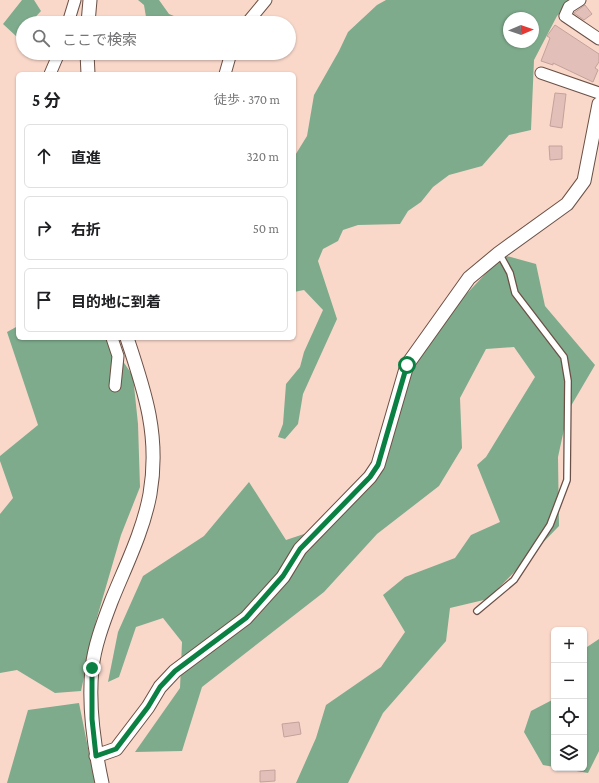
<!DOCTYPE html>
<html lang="ja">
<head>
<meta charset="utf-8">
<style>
  :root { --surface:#fff; --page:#f2f2f2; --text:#202124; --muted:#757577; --line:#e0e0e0 }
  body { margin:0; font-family:"Crimson Pro","Noto Sans JP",serif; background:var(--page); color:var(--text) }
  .controls { position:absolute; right:12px; bottom:12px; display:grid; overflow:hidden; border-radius:6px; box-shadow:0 1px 3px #0004 }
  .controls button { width:36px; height:36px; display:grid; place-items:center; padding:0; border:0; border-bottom:1px solid var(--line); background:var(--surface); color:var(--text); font:20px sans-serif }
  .compass { position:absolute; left:503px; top:12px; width:36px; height:36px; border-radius:50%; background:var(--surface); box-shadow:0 1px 3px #0004; rotate:88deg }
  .stop { position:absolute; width:12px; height:12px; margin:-9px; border:3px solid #0b8043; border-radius:50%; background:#fff }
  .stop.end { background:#0b8043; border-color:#fff; box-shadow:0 1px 4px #0008 }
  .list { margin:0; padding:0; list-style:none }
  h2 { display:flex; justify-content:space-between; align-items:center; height:52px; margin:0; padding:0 16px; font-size:17px }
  h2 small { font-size:13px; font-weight:400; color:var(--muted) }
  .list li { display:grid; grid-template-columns:26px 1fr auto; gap:12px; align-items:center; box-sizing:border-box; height:64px; margin:0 8px 8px; padding:0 8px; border:1px solid var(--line); border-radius:6px }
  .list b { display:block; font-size:15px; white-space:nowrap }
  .list em { font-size:13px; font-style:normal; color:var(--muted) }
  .icon { flex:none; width:22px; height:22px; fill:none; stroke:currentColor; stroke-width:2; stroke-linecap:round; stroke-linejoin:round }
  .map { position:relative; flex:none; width:599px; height:783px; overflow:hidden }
  .search { position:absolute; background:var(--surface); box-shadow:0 1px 3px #0004; left:16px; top:16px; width:280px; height:44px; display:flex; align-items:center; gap:10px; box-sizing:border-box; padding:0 14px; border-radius:22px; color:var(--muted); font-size:15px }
  .panel { position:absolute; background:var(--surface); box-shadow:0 1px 3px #0004; left:16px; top:72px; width:280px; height:268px; border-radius:6px }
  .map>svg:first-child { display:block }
  .forest { fill:#7eab8c; fill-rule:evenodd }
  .building { fill:#e2bfb9; stroke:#c4a29b }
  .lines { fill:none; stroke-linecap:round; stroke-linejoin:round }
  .service-casing { stroke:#6b5045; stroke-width:8 }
  .minor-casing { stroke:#6b5045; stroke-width:13 }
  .tertiary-casing { stroke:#6b5045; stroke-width:15 }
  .service { stroke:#fff; stroke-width:5.5 }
  .minor { stroke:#fff; stroke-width:11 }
  .tertiary { stroke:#fff; stroke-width:13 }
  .route { stroke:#0b8043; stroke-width:5 }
</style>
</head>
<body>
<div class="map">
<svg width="599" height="783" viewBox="0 0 599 783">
  <rect width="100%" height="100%" fill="#f9d8ca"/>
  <path class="forest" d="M22,0h12l7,11 -11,12h-7v8l-6,6 -14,-13z
    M138,0h21l10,14 22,9h-44l-3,-18z
    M386,0h188l-17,16 -23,44 -3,70 -22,5 -27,31 -33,9 -16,12 -12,15 -13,9 -8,13 -42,1 -15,5 -5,11 -15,8 -5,12 19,58 -34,75 -5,30 -13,15 -7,-2 5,-13 3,-40 14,-17 4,-15 19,-42 -19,-20 -10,2v-135l13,-21 7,-41 25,-44 9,-19 29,-27zM509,18h24v24h-24z
    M160,53h18l-8,7z
    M503,255l33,9 9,42 50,59 -27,46 -10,46 1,69 -71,73 -38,9 -4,33 -63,72 -35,70h-52l20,-45 10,-33 55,-38 24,-35 -22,-37 22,-18 50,-19 16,-23 29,-13 -23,-57 9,-8 49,-80 -21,-30 -28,2 -26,49 2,50 -23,38 -62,48 -53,58 -122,95 -20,64 -47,1 45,-64 2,-46 -19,-24 -27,9 -17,50 -11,5 10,-50 25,-56 61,-40 45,-54 37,58 30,-10 65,-60 28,-103 49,-64z
    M18,326v12h89l26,38 5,48 2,63 -19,48 -25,86 -15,70 -26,2 -38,-23 -17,3v-159l13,-16 -13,-37v-5l38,-31 -31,-93z
    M599,639v112l-11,22 -29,-5h25v-119z
    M554,699v68l-11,-2 -19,-33 7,-21z
    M79,703l16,80h-88l21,-73z"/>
  <path class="building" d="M585,5l7,9 -8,6 -10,-7z
    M555,25l44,29v8l-4,6 3,2 -5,12 -40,-19v2l-12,-4 9,-23 -3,-2z
    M555,93l11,1 -4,34 -12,-2z
    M549,146h13v13l-12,1z
    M299,722l2,12 -17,3 -2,-13z
    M275,770v11l-15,1v-11z"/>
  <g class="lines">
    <defs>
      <path id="service" d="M477,611l37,-31 36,-55 17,-45 1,-99 -4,-24 -49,-64 -5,-20 -11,-20"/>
      <path id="minor" d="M580,0l-11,7 -4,9 34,23
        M68,23l7,-23
        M247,23l19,-23
        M541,73l58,20
        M50,74l9,-21
        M225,74l6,-21
        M112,338l6,18 -3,30"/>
      <path id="tertiary" d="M88,23l2,-23
        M87,53l1,21
        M96,756l20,-7 32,-42 12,-20 15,-16 71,-53 37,-41 17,-28 70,-72 8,-12 29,-100 62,-87 30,-25 68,-49 17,-23 15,-77
        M102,783c-8,-37 -14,-76 -10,-114 2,-22 11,-46 19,-67 14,-35 32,-70 39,-108 10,-58 -5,-102 -23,-156"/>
    </defs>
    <use href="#service" class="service-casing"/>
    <use href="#minor" class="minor-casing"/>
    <use href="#tertiary" class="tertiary-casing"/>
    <use href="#service" class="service"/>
    <use href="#minor" class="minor"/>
    <use href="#tertiary" class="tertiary"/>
  </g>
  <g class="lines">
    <path class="route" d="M92,668v51l4,37 20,-7 32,-42 12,-20 15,-16 71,-53 37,-42 17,-27 70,-72 8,-12 29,-100"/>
  </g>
</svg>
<div class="controls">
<button>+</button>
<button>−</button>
<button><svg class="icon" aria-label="locate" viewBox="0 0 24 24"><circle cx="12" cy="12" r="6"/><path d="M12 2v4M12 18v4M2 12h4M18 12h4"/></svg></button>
<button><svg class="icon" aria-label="layers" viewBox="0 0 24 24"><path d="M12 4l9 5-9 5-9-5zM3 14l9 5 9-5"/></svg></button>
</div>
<svg class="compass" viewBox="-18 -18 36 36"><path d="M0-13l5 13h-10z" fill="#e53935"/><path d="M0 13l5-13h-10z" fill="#757577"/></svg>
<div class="stop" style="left:407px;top:365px"></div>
<div class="stop end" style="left:92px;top:668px"></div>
<div class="search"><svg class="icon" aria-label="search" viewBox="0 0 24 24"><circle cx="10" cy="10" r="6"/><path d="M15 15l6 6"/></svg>ここで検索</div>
<section class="panel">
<h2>5 分<small>徒歩 · 370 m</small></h2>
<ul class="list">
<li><svg class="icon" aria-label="ahead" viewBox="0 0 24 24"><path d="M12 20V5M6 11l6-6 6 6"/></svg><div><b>直進</b></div><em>320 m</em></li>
<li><svg class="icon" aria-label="right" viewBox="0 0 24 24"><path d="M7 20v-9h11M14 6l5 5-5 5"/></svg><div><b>右折</b></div><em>50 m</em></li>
<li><svg class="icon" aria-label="arrive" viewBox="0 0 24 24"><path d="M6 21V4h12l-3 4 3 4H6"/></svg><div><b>目的地に到着</b></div></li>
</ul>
</section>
</div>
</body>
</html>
